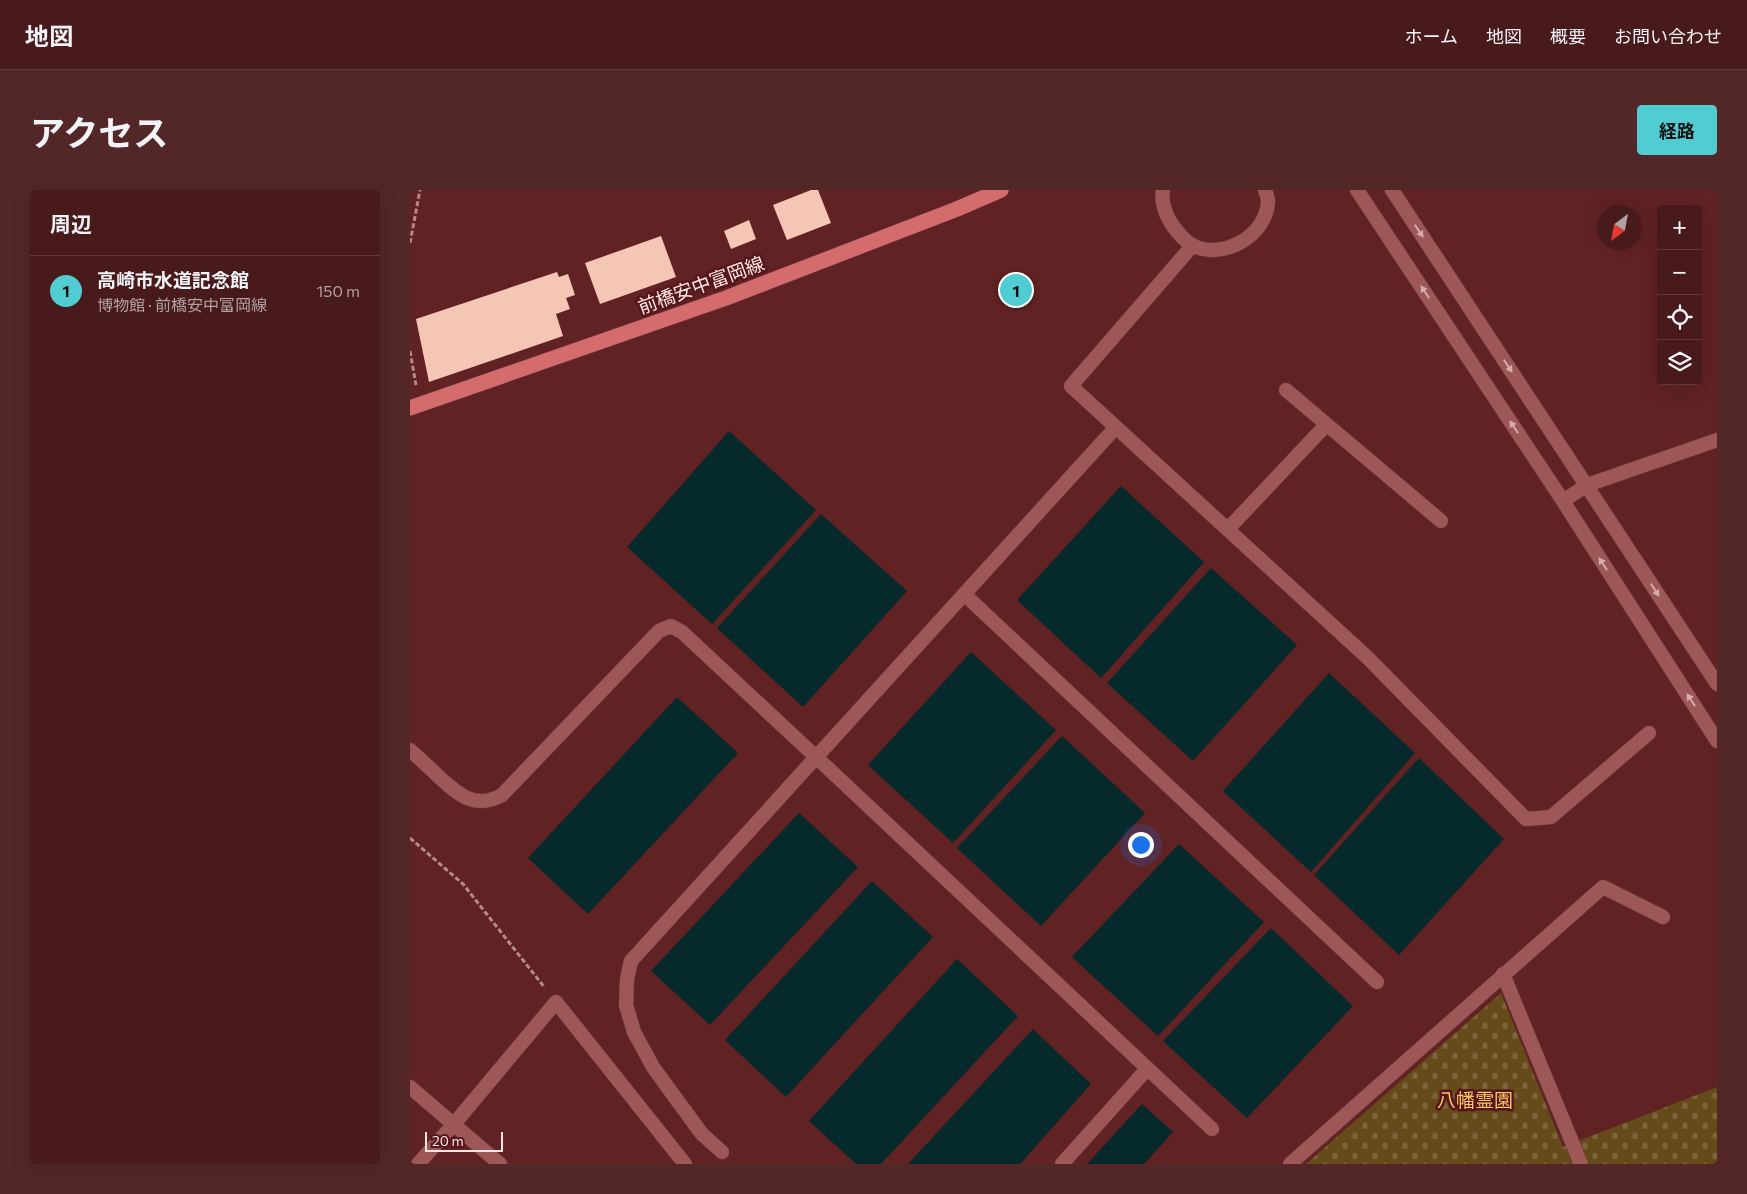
<!DOCTYPE html>
<html lang="ja">
<head>
<meta charset="utf-8">
<style>
  :root { --surface:#491a1b; --page:#532728; --text:#f1f3f6; --muted:#b1a1a3; --line:#61383a; --accent:#51ccd3 }
  body { margin:0; font-family:Commissioner,"Noto Sans JP",sans-serif; background:var(--page); color:var(--text) }
  .controls { position:absolute; right:15px; top:15px; display:grid; overflow:hidden; border-radius:5px; box-shadow:0 5px 20px #0002 }
  .controls button { width:45px; height:45px; display:grid; place-items:center; padding:0; border:0; border-bottom:1px solid var(--line); background:var(--surface); color:var(--text); font:25px sans-serif }
  .compass { position:absolute; left:1187px; top:15px; width:45px; height:45px; border-radius:50%; background:var(--surface); box-shadow:0 5px 20px #0002; rotate:212deg }
  .scale { position:absolute; left:15px; bottom:12px; width:78px; box-sizing:border-box; padding-left:5px; border:2px solid #fee5e4; border-top:0; font-size:14px; line-height:18px; white-space:nowrap; color:#fee5e4; -webkit-text-stroke:4px #55171b; paint-order:stroke }
  .you { position:absolute; left:730px; top:654px; width:18px; height:18px; margin:-12px; border:4px solid #fff; border-radius:50%; background:#1a73e8; box-shadow:0 0 0 8px #1a73e833 }
  .badge { display:grid; place-items:center; width:32px; height:32px; border-radius:50%; background:var(--accent); color:#111; font-size:16px; font-weight:700 }
  .pin { position:absolute; translate:-50% -50%; border:2px solid #fff; box-shadow:0 1px 5px #0006 }
  .list { margin:0; padding:0; list-style:none }
  h2 { display:flex; justify-content:space-between; align-items:center; height:65px; margin:0; padding:0 20px; font-size:21px }
  h2 small { font-size:16px; font-weight:400; color:var(--muted) }
  .list li { display:grid; grid-template-columns:32px 1fr auto; gap:15px; align-items:center; box-sizing:border-box; height:70px; padding:0 20px; border-top:1px solid var(--line) }
  .list b { display:block; font-size:19px; white-space:nowrap }
  .list p { margin:0; font-size:16px; white-space:nowrap; color:var(--muted) }
  .list em { font-size:16px; font-style:normal; color:var(--muted) }
  .icon { flex:none; width:28px; height:28px; fill:none; stroke:currentColor; stroke-width:2; stroke-linecap:round; stroke-linejoin:round }
  .map { position:relative; flex:none; width:1307px; height:974px; overflow:hidden; border-radius:5px }
  header { display:flex; align-items:center; gap:30px; box-sizing:border-box; height:70px; padding:0 25px; background:var(--surface); border-bottom:1px solid var(--line) }
  header strong { font-size:24px }
  nav { display:flex; gap:28px; margin-inline-start:auto; font-size:18px }
  .intro { display:flex; align-items:center; justify-content:space-between; box-sizing:border-box; height:120px; padding:0 30px }
  h1 { margin:0; font-size:35px }
  .button { padding:12px 22px; border-radius:5px; background:var(--accent); color:#111; font-size:18px; font-weight:700 }
  main { display:flex; gap:30px; padding:0 30px }
  aside { flex:1; background:var(--surface); border-radius:5px; box-shadow:0 5px 20px #0002 }
  .map>svg:first-child { display:block }
  .cemetery { fill:url(#cemetery-stones) }
  .water { fill:#06292b }
  .building { fill:#f5c6b5 }
  .lines { fill:none; stroke-linecap:round; stroke-linejoin:round }
  .lane-casing { stroke:#743e44; stroke-width:15 }
  .primary-casing { stroke:#743e44; stroke-width:16 }
  .path { stroke:#b58a8a; stroke-width:3; stroke-dasharray:5 2.5; stroke-linecap:butt }
  .lane { stroke:#9c5756; stroke-width:14 }
  .primary { stroke:#d46c6d; stroke-width:15 }
  .oneway { fill:#d7acab }
  .labels { text-anchor:middle; stroke-width:5; stroke-linejoin:round; paint-order:stroke }
  .street-label { font-size:19px; fill:#fee5e4; stroke:#55171b }
  .park-label { font-size:19px; fill:#f9c566; stroke:#55171b }
</style>
</head>
<body>
<header>
<strong>地図</strong>
<nav><a>ホーム</a><a>地図</a><a>概要</a><a>お問い合わせ</a></nav>
</header>
<div class="intro"><h1>アクセス</h1><a class="button">経路</a></div>
<main>
<aside>
<h2>周辺<small></small></h2>
<ul class="list">
<li><span class="badge">1</span><div><b>高崎市水道記念館</b><p>博物館 · 前橋安中富岡線</p></div><em>150 m</em></li>
</ul>
</aside>
<div class="map">
<svg width="1307" height="974" viewBox="0 0 1307 974">
  <defs>
    <pattern id="cemetery-stones" width="16" height="16" patternUnits="userSpaceOnUse" patternTransform="scale(1.25)"><rect width="16" height="16" fill="#654b19"/><path d="M2 7V4a2 2 0 0 1 4 0v3zM10 15v-3a2 2 0 0 1 4 0v3z" fill="#7c653a"/></pattern>
  </defs>
  <rect width="100%" height="100%" fill="#612224"/>
  <path class="cemetery" d="M1091,803l62,154 154,-60v77h-411z"/>
  <path class="water" d="M319,241l87,79 -104,114 -85,-77z
    M711,296l83,76 -103,116 -84,-78z
    M411,324l86,77 -104,116 -86,-79z
    M801,378l86,77 -104,116 -86,-78z
    M561,462l85,78 -103,113 -85,-78z
    M919,483l86,80 -104,119 -88,-81z
    M267,507l61,56 -150,161 -60,-56z
    M652,546l83,77 -104,113 -84,-78z
    M1009,568l85,81 -105,116 -85,-80z
    M389,623l59,54 -148,158 -59,-54z
    M769,654l85,78 -106,114 -86,-79z
    M462,691l61,56 -147,160 -61,-57z
    M861,738l82,78 -106,112 -84,-77z
    M547,769l61,57 -137,148h-25l-47,-43z
    M623,839l58,55 -71,80h-112z
    M732,914l31,28 -29,32h-57z"/>
  <path class="building" d="M401,0h7l13,33 -44,17 -14,-35z
    M339,30l7,19 -25,10 -7,-18z
    M251,46l15,41 -76,27 -15,-41z
    M147,82l2,5 9,-3 7,21 -9,3 4,11 -14,5 7,22 -134,46 -13,-63z"/>
  <g class="lines">
    <defs>
      <path id="lane" d="M753,0c-2,11 2,24 8,33 6,9 12,17 21,22 30,16 75,-9 76,-44 0,-3 -2,-8 -3,-11
        M947,0l206,311 154,240
        M982,0l325,494
        M783,55l-122,141 297,272 158,161 25,-2 98,-84
        M876,200l155,131
        M1153,311l24,-16 130,-45
        M818,339l98,-104
        M554,404l413,388
        M0,560c10,9 20,18 29,27 20,18 36,33 63,18l157,-164 12,-5 11,6 134,125 396,372
        M1093,784l78,190
        M0,897l90,77
        M312,962l-20,-18 -28,-38 -21,-29 -19,-35 -8,-27 1,-26 4,-18 485,-534
        M8,974l36,-40 102,-122 129,162
        M652,974l85,-95
        M880,974l313,-277 60,30"/>
      <path id="primary" d="M0,218l316,-110 231,-89 44,-19"/>
    </defs>
    <use href="#lane" class="lane-casing"/>
    <use href="#primary" class="primary-casing"/>
    <path class="path" d="M0,53l10,-53
      M0,161l6,34
      M0,648l53,46 82,104"/>
    <use href="#lane" class="lane"/>
    <use href="#primary" class="primary"/>
  </g>
  <defs><path id="oneway-solid" d="M-6-.8H1V-3.2L6.5 0L1 3.2V.8H-6Z" transform="scale(1.25)"/></defs>
  <g class="oneway">
    <use href="#oneway-solid" transform="translate(1009 41) rotate(56)"/>
    <use href="#oneway-solid" transform="translate(1015 102) rotate(-124)"/>
    <use href="#oneway-solid" transform="translate(1098 176) rotate(56)"/>
    <use href="#oneway-solid" transform="translate(1104 237) rotate(-124)"/>
    <use href="#oneway-solid" transform="translate(1193 374) rotate(-123)"/>
    <use href="#oneway-solid" transform="translate(1245 400) rotate(57)"/>
    <use href="#oneway-solid" transform="translate(1281 510) rotate(-123)"/>
  </g>
  <g class="labels">
    <g class="street-label">
      <text transform="translate(291 95) rotate(-20)" y="7">前橋安中富岡線</text>
    </g>
    <g class="park-label">
      <text x="1065" y="917">八幡霊園</text>
    </g>
  </g>
</svg>
<div class="controls">
<button>+</button>
<button>−</button>
<button><svg class="icon" aria-label="locate" viewBox="0 0 24 24"><circle cx="12" cy="12" r="6"/><path d="M12 2v4M12 18v4M2 12h4M18 12h4"/></svg></button>
<button><svg class="icon" aria-label="layers" viewBox="0 0 24 24"><path d="M12 4l9 5-9 5-9-5zM3 14l9 5 9-5"/></svg></button>
</div>
<svg class="compass" viewBox="-18 -18 36 36"><path d="M0-13l5 13h-10z" fill="#e53935"/><path d="M0 13l5-13h-10z" fill="#b1a1a3"/></svg>
<div class="scale">20 m</div>
<div class="you"></div>
<div class="pin badge" style="left:606px;top:100px">1</div>
</div>
</main>
</body>
</html>
